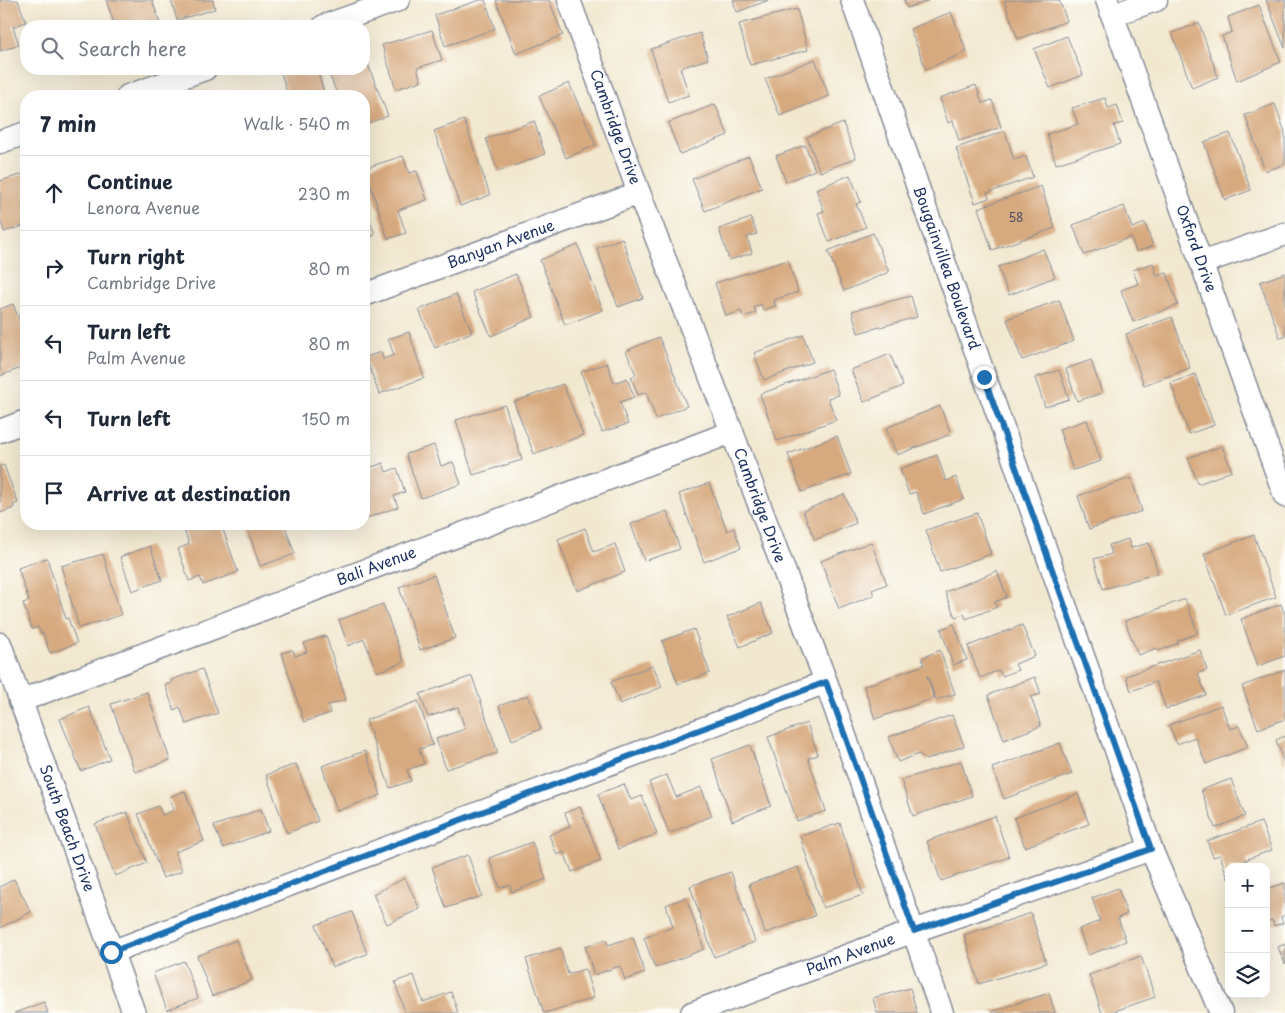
<!DOCTYPE html>
<html lang="en">
<head>
<meta charset="utf-8">
<style>
  :root { --surface:#fff; --page:#f2f2f3; --text:#1f2937; --muted:#747a83; --line:#e0e1e3 }
  body { margin:0; font-family:"Playpen Sans",sans-serif; background:var(--page); color:var(--text) }
  .controls { position:absolute; right:15px; bottom:15px; display:grid; overflow:hidden; border-radius:10px; box-shadow:0 5px 20px #0002 }
  .controls button { width:45px; height:45px; display:grid; place-items:center; padding:0; border:0; border-bottom:1px solid var(--line); background:var(--surface); color:var(--text); font:25px sans-serif }
  .stop { position:absolute; width:15px; height:15px; margin:-11px; border:4px solid #1f6fb2; border-radius:50%; background:#fff }
  .stop.end { background:#1f6fb2; border-color:#fff; box-shadow:0 1px 5px #0008 }
  .list { margin:0; padding:0; list-style:none }
  h2 { display:flex; justify-content:space-between; align-items:center; height:65px; margin:0; padding:0 20px; font-size:21px }
  h2 small { font-size:16px; font-weight:400; color:var(--muted) }
  .list li { display:grid; grid-template-columns:32px 1fr auto; gap:15px; align-items:center; box-sizing:border-box; height:75px; padding:0 20px; border-top:1px solid var(--line) }
  .list b { display:block; font-size:19px; white-space:nowrap }
  .list p { margin:0; font-size:16px; white-space:nowrap; color:var(--muted) }
  .list em { font-size:16px; font-style:normal; color:var(--muted) }
  .icon { flex:none; width:28px; height:28px; fill:none; stroke:currentColor; stroke-width:2; stroke-linecap:round; stroke-linejoin:round }
  .map { position:relative; flex:none; width:1285px; height:1013px; overflow:hidden }
  .search { position:absolute; background:var(--surface); box-shadow:0 5px 20px #0002; left:20px; top:20px; width:350px; height:55px; display:flex; align-items:center; gap:12px; box-sizing:border-box; padding:0 18px; border-radius:20px; color:var(--muted); font-size:19px }
  .panel { position:absolute; background:var(--surface); box-shadow:0 5px 20px #0002; left:20px; top:90px; width:350px; height:440px; border-radius:20px }
  .map>svg:first-child { display:block }
  .building { fill:#d7a97e }
  .lines { fill:none; stroke-linecap:round; stroke-linejoin:round }
  .minor-casing { stroke:#868c97; stroke-width:25 }
  .minor { stroke:#fff; stroke-width:22 }
  .route { stroke:#1f6fb2; stroke-width:6 }
  .labels { text-anchor:middle; stroke-width:4; stroke-linejoin:round; paint-order:stroke }
  .number-label { font-size:12px; fill:#4a4e66 }
  .street-label { font-size:15px; fill:#1b2f5e; stroke:#fdfcf7 }
</style>
</head>
<body>
<div class="map">
<svg width="1285" height="1013" viewBox="0 0 1285 1013">
  <rect width="100%" height="100%" fill="#fdfcf7"/>
  <filter id="ink" filterUnits="userSpaceOnUse"><feTurbulence type="fractalNoise" baseFrequency=".02" numOctaves="2"/><feDisplacementMap in="SourceGraphic" scale="10" xChannelSelector="R" yChannelSelector="G"/><feConvolveMatrix kernelMatrix="1 2 1 2 8 2 1 2 1" color-interpolation-filters="sRGB"/></filter>
  <filter id="wash" filterUnits="userSpaceOnUse"><feTurbulence type="fractalNoise" baseFrequency=".0096" numOctaves="4" result="noise"/><feDisplacementMap in="SourceGraphic" scale="20" xChannelSelector="R" yChannelSelector="G"/><feGaussianBlur stdDeviation="1.12" result="paint"/><feColorMatrix in="noise" values="0 0 0 0 0 0 0 0 0 0 0 0 0 0 0 0 0 1.4 0 .05"/><feComposite in="paint" operator="in"/></filter>
  <g filter="url(#wash)">
    <rect width="100%" height="100%" fill="#f2e8d0"/>
    <g id="blocks">
      <path class="building" d="M0,0h18l8,22 -13,5 6,18 -19,6z
        M106,0h46l9,26h-46z
        M171,0h42l2,9 -38,11z
        M480,0h5l10,29 -50,17 -10,-31z
        M496,0h53l14,35 -47,19z
        M733,0h36l-32,12z
        M904,0h26l-23,8z
        M1007,0h52l8,21 -49,18 -14,-38z
        M1266,0h19v48z
        M1259,5l22,57 -44,19 -15,-45 10,-4 -4,-15z
        M797,9l11,41 -58,15 -11,-41z
        M951,12l16,40 -41,17 -16,-40z
        M1199,23l19,54 -26,11 -20,-55z
        M432,30l10,30 -25,8 4,13 -25,8 -14,-44z
        M700,33l8,26 -28,9 9,27 -21,7 -17,-53z
        M1067,36l16,39 -33,13 -16,-39z
        M364,54l24,62 -19,7 -5,-13v-14h-26l-11,-27h37z
        M815,59l14,37 -49,20 -15,-37z
        M280,69h37l8,27h-37z
        M569,83l27,62 -30,13 -27,-62z
        M976,85l6,18 10,-3 9,27 -42,14 -6,-20 -5,2 -8,-25z
        M208,91l2,5h-15z
        M1105,98l3,10 9,-3 6,18 -9,2 6,19 -64,20 -9,-30 31,-10 -6,-16z
        M715,104l13,31 -48,19 -12,-31z
        M1275,104l10,28v32l-20,7 -20,-56z
        M464,120l26,75 -30,11 -26,-75z
        M534,121l11,33 -47,18 -12,-33z
        M843,123l13,35 -36,14 -13,-35z
        M1005,131l9,29 12,-4 7,21 -46,16 2,5 -14,5 -19,-55z
        M1230,133l21,57 -26,10 -21,-58z
        M805,145l10,25 -29,12 -10,-26z
        M403,156l6,17 8,-2 10,29 -29,10 8,23 -18,6 -23,-71z
        M749,156l13,32 -57,23 -13,-32z
        M26,173v52l-22,7 -4,-13v-38z
        M850,175l11,27 -5,2 10,23 -37,15 -11,-29 6,-2 -8,-22z
        M1041,186l14,42 -63,22 -14,-42z
        M364,204l11,31 -11,4z
        M1124,206l8,22 13,-5 8,23 -17,6 -5,-15 -47,18 -11,-30z
        M751,218l6,16 -10,3 5,16 -23,7 -10,-31z
        M873,233l16,39 -45,19 -16,-40z
        M622,238l21,60 -25,9 -21,-59z
        M578,245l25,65 -38,15 -25,-65z
        M1043,249l12,28 -46,18 -11,-28z
        M788,260l10,32 -24,8 1,6 -12,4 -2,-6 -7,3 2,6 -13,4 -2,-6 -15,5 -11,-33z
        M1153,263l4,13 10,-3 11,32 -45,17 -12,-32 17,-6 -5,-14z
        M1285,273v64l-5,1 -20,-56z
        M516,274l18,43 -43,19 -19,-44z
        M456,294l16,38 -37,16 -16,-38z
        M911,296l6,21 -59,16 -6,-22z
        M1059,300l15,41 -52,19 -15,-41z
        M13,304l13,33v29l-26,10v-67z
        M1172,317l18,51 -46,17 -18,-51z
        M409,332l15,46 -45,16 -13,-37 15,-5 2,7 11,-4 -6,-16z
        M803,335l10,27 -49,18 -10,-27z
        M659,337l28,69 -31,13 -10,-27 -8,3 -7,-18 5,-2 -10,-24z
        M890,354l13,32 -39,16 -13,-32z
        M1091,360l11,33 -25,8 -11,-32z
        M607,363l7,20 13,-5 7,19 -14,5 8,22 -26,8 -21,-60z
        M830,369l9,26 -11,3 8,22 -59,21 -17,-47z
        M1059,370l10,29 -24,8 -10,-29z
        M1195,374l19,51 -25,9 -18,-51z
        M563,384l20,51 -49,19 -20,-52z
        M505,405l17,55 -49,15 -17,-55z
        M940,406l11,28 -54,21 -11,-27z
        M1087,420l14,41 -28,9 -14,-41z
        M837,436l14,38 -49,18 -14,-38z
        M434,445l7,21 12,-4 8,22 -40,14 -15,-44z
        M1222,446l10,25 -34,13 -10,-26z
        M937,455l9,26 10,-4 8,22 -40,15 -8,-22 -7,2 -9,-25z
        M383,463l3,9 11,-4 8,24 -11,4 4,11 -34,12v-49z
        M4,465l14,38 -5,2 1,3 -14,5v-47z
        M1131,478l11,33 -53,18 -11,-33z
        M709,483l18,48 7,-3 7,20 -37,14 -25,-68z
        M844,494l12,29 -41,17 -12,-29z
        M667,511l13,38 -36,12 -13,-37z
        M977,513l14,41 -51,18 -14,-42z
        M192,524h29l17,48 -35,13 -3,-8 -11,4 -11,-32 11,-5 -6,-17z
        M246,524h38l11,30 -35,12z
        M585,528l9,24 21,-8 10,28 -48,19 -19,-52z
        M1254,535l22,62 -50,18 -22,-61z
        M1128,539l3,9 18,-5 9,30 -55,16 -9,-30 18,-5 -3,-9z
        M871,542l16,42 -15,6 2,5 -35,14 -18,-48z
        M150,546l12,34 -30,11 -12,-34z
        M103,554l18,61 -42,13 -18,-62z
        M47,558l19,61 2,-1 9,25 -27,10 -7,-20 -2,1 -3,-7 -6,2 -9,-26 6,-2 -11,-33z
        M997,571l10,26 -12,5 2,5 -31,12 -2,-5 -9,3 -10,-25z
        M434,575l21,63 -35,12 -21,-63z
        M1185,599l13,34 -21,8 1,2 -20,8 -1,-3 -19,7 -13,-34z
        M761,603l12,30 -33,14 -13,-30z
        M383,604l21,58 -27,10 -13,-33 -16,7 -9,-26z
        M1281,604l4,11v41l-27,10 -17,-47z
        M954,624l13,36 -14,5 -12,-36z
        M1022,625l13,31 -20,8 3,6 -16,6 -3,-6 -19,8 -12,-32z
        M694,629l16,44 -32,11 -16,-43z
        M326,636l20,64 -18,5 2,8 -26,9 -22,-69 11,-3 2,6 12,-4 -3,-9z
        M940,650l15,44 -19,6 -9,-25 7,23 -59,21 -11,-33 60,-21 -2,-7z
        M1200,650l7,20 -9,3 8,22 -40,14 -10,-27 -25,9 -5,-15z
        M653,665l9,22 -42,17 -9,-22z
        M202,669l16,44 -32,11 -6,-17 -6,3 -9,-25 7,-2 -1,-3z
        M1285,670v49l-27,10 -16,-43z
        M472,676l26,77 -52,16 -10,-30 29,-10 -7,-22 -30,10 -8,-23z
        M1035,677l6,17 -10,3 10,29 -37,14 -16,-45z
        M147,692l23,68 -35,12 -24,-68z
        M528,695l13,34 -29,11 -13,-34z
        M418,701l15,44 -14,4 5,15 -17,6 4,11 -21,7 -24,-68z
        M1221,705l9,24 9,-3 9,21 -42,17 -11,-27 -18,7 -8,-19z
        M89,707l21,52 -29,12 -21,-52z
        M952,715l12,31 -38,14 -7,-6 -21,8 -9,-25z
        M807,723l11,32 -10,3 18,53 -29,10 -29,-84z
        M1285,736v29l-9,-25z
        M1060,743l12,31 -68,25 -12,-31z
        M750,745l21,61 -39,15 -20,-62z
        M365,751l16,44 -44,16 -15,-45z
        M961,761l11,35 -59,20 -12,-36z
        M296,764l22,57 -31,12 -21,-58z
        M667,775l9,22 25,-10 11,29 -43,17 -20,-51z
        M1231,779l14,37 -30,12 -14,-38z
        M624,784l7,16 11,-4 15,38 -39,15 -20,-55z
        M185,791l19,50 -29,11 7,19 -19,7 -25,-64 20,-8 4,9 12,-5 -5,-13z
        M1078,794l11,30 -64,23 -11,-29z
        M580,807l21,54 -29,11 -8,-20 -7,3 -8,-20 21,-8 -5,-14z
        M261,809l8,22 -46,17 -9,-22z
        M127,812l20,51 -32,13 -20,-52z
        M995,816l14,41 -68,24 -14,-40z
        M1261,822l11,28 -27,10 3,7h-19l-1,12 -8,-24 -7,2 -6,-16z
        M840,823l23,72 -40,13 -23,-72z
        M532,842l14,37 -34,13 -2,-7 -10,3 -11,-30z
        M468,855l14,41 -36,12 -14,-41z
        M798,867l17,49 -50,17 -16,-49z
        M731,872l24,70 -41,15 -24,-71z
        M405,878l15,31 -33,15 -14,-30z
        M14,879l17,33 -31,16v-41z
        M1285,883v32l-4,2 2,6 -9,3 -2,-6 -6,2v-33z
        M1118,888l9,26 -9,4 8,23 -38,14 -9,-26 21,-8 -8,-23z
        M686,897l18,52 -49,19 -11,-30 29,-11 -7,-22z
        M352,912l15,42 -35,13 -16,-42z
        M1031,913l15,50 -67,21 -15,-49z
        M633,937l12,36 -20,7 -5,-14 -26,9 -9,-29 21,-7 2,6z
        M236,940l16,40 -40,16 -15,-40z
        M1285,944v20l-7,-17z
        M560,948l8,26 17,-5 9,29 -50,15 -18,-54z
        M1141,956l14,41 -46,16h-7l-13,-38z
        M184,961l14,37 -31,12 -14,-37z
        M414,975l9,27 28,-10 7,21h-53l-10,-31z
        M910,988l7,25h-40l-4,-15z
        M1049,993l6,20h-62v-2z
        M44,1002l4,11h-34z"/>
    </g>
  </g>
  <g filter="url(#ink)">
    <use href="#blocks" fill-opacity="0" stroke="#868c97" stroke-width="1"/>
    <g class="lines">
      <defs>
        <g id="minor">
          <path id="s1" d="M569,0l70,193 93,239 94,250 116,331"/>
          <path id="s2" d="M852,0l299,849 70,164"/>
          <path id="s3" d="M1107,0l178,496"/>
          <path d="M1112,15l44,-15"/>
          <path d="M324,26l74,-26"/>
          <path d="M128,96l77,-27"/>
          <path d="M0,142l26,-9"/>
          <path d="M1201,263l84,-29"/>
          <path id="s4" d="M364,295l275,-102"/>
          <path d="M0,431l26,-10"/>
          <path id="s5" d="M0,644l134,369"/>
          <path id="s6" d="M20,701l712,-269"/>
          <path d="M111,952l715,-270"/>
          <path id="s7" d="M692,1013l222,-82 237,-82"/>
        </g>
      </defs>
      <use href="#minor" class="minor-casing"/>
      <use href="#minor" class="minor"/>
    </g>
  </g>
  <g class="lines" filter="url(#ink)">
    <path class="route" d="M111,952l715,-270 88,249 237,-82 -167,-472"/>
  </g>
  <g class="labels">
    <g class="number-label">
      <text x="1016" y="222">58</text>
    </g>
    <g class="street-label">
      <text dy="5" stroke="none"><textPath href="#s1" startOffset="135">Cambridge Drive</textPath></text>
      <text dy="5" stroke="none"><textPath href="#s4" startOffset="146">Banyan Avenue</textPath></text>
      <text dy="5" stroke="none"><textPath href="#s3" startOffset="264">Oxford Drive</textPath></text>
      <text dy="5" stroke="none"><textPath href="#s2" startOffset="284">Bougainvillea Boulevard</textPath></text>
      <text dy="5" stroke="none"><textPath href="#s1" startOffset="540">Cambridge Drive</textPath></text>
      <text dy="5" stroke="none"><textPath href="#s6" startOffset="381">Bali Avenue</textPath></text>
      <text dy="5" stroke="none"><textPath href="#s5" startOffset="196">South Beach Drive</textPath></text>
      <text dy="5" stroke="none"><textPath href="#s7" startOffset="169">Palm Avenue</textPath></text>
    </g>
  </g>
</svg>
<div class="controls">
<button>+</button>
<button>−</button>
<button><svg class="icon" aria-label="layers" viewBox="0 0 24 24"><path d="M12 4l9 5-9 5-9-5zM3 14l9 5 9-5"/></svg></button>
</div>
<div class="stop" style="left:111px;top:952px"></div>
<div class="stop end" style="left:984px;top:377px"></div>
<div class="search"><svg class="icon" aria-label="search" viewBox="0 0 24 24"><circle cx="10" cy="10" r="6"/><path d="M15 15l6 6"/></svg>Search here</div>
<section class="panel">
<h2>7 min<small>Walk · 540 m</small></h2>
<ul class="list">
<li><svg class="icon" aria-label="ahead" viewBox="0 0 24 24"><path d="M12 20V5M6 11l6-6 6 6"/></svg><div><b>Continue</b><p>Lenora Avenue</p></div><em>230 m</em></li>
<li><svg class="icon" aria-label="right" viewBox="0 0 24 24"><path d="M7 20v-9h11M14 6l5 5-5 5"/></svg><div><b>Turn right</b><p>Cambridge Drive</p></div><em>80 m</em></li>
<li><svg class="icon" aria-label="left" viewBox="0 0 24 24"><path d="M17 20v-9H6M10 6l-5 5 5 5"/></svg><div><b>Turn left</b><p>Palm Avenue</p></div><em>80 m</em></li>
<li><svg class="icon" aria-label="left" viewBox="0 0 24 24"><path d="M17 20v-9H6M10 6l-5 5 5 5"/></svg><div><b>Turn left</b></div><em>150 m</em></li>
<li><svg class="icon" aria-label="arrive" viewBox="0 0 24 24"><path d="M6 21V4h12l-3 4 3 4H6"/></svg><div><b>Arrive at destination</b></div></li>
</ul>
</section>
</div>
</body>
</html>
